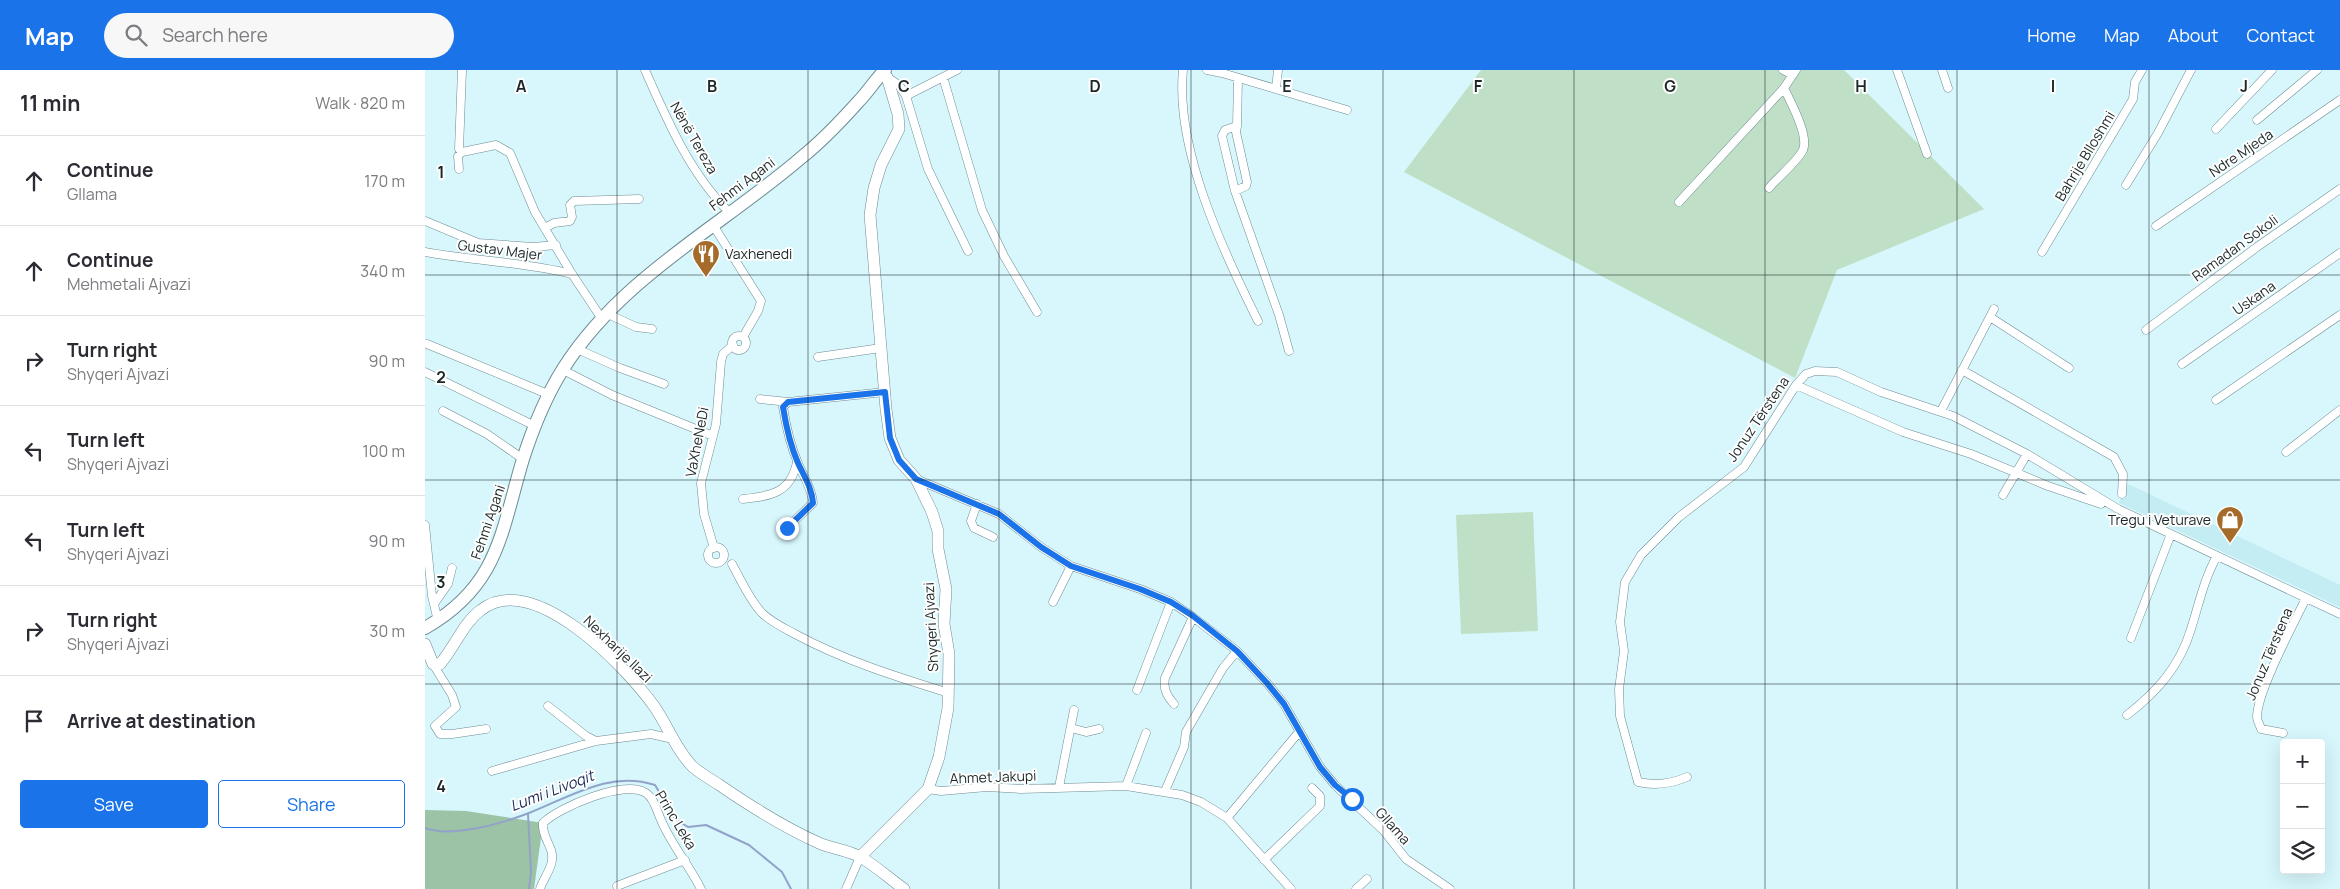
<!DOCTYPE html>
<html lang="en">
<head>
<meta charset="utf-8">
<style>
  :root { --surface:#fff; --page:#f7f7f7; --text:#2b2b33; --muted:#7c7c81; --line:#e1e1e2; --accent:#1a73e8 }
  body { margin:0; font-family:Manrope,sans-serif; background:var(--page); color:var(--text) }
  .controls { position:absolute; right:15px; bottom:15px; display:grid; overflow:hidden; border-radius:5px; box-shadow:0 5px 20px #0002 }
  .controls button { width:45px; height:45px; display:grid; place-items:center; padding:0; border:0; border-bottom:1px solid var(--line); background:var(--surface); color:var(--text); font:25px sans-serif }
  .stop { position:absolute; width:15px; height:15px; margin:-11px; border:4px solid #1a73e8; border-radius:50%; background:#fff }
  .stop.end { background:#1a73e8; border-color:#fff; box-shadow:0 1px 5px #0008 }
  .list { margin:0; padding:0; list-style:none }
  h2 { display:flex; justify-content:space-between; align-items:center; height:65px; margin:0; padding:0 20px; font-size:21px }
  h2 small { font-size:16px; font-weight:400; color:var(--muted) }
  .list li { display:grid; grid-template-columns:32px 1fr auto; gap:15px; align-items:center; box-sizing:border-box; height:90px; padding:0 20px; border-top:1px solid var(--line) }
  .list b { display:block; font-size:19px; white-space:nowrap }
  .list p { margin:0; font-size:16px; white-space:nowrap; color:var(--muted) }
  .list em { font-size:16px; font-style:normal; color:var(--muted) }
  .actions { display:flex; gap:10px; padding:15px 20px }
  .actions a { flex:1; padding:11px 0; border:1px solid var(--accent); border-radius:5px; text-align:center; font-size:18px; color:var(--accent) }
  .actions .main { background:var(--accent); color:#fff }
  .icon { flex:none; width:28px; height:28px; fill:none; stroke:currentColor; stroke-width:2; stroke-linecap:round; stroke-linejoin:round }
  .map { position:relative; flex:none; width:1915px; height:819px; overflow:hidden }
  header { display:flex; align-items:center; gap:30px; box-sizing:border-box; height:70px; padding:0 25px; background:var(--accent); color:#fff }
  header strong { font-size:24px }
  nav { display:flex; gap:28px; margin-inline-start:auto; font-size:18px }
  .search { width:350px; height:45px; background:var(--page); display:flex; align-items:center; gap:12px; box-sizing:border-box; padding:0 18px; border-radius:28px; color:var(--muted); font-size:19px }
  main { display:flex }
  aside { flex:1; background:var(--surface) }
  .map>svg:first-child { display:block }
  .built { fill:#c4ecf3 }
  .green { fill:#bfe0c6 }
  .forest { fill:#9cc3a5 }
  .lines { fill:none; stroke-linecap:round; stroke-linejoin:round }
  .stream { stroke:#92a2c9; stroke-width:2 }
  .street-casing { stroke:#6e8b91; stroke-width:9 }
  .secondary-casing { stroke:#6e8b91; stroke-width:12 }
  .primary-casing { stroke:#6e8b91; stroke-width:14 }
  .street { stroke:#fff; stroke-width:8 }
  .secondary { stroke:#fff; stroke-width:11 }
  .primary { stroke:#fff; stroke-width:12 }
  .route { stroke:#1a73e8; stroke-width:6 }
  .grid { fill:none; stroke:#1b2729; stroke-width:1; stroke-opacity:0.55 }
  .labels { text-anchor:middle; stroke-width:4; stroke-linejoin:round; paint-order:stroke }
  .street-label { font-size:14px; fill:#1b2729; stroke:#fdfefd }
  .poi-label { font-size:14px; fill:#1b2729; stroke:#fdfefd; text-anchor:start }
  .water-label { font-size:15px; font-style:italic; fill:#162555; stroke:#fdfefd }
  .grid-label { font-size:16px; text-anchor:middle; font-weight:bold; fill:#1b2729; stroke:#fdfefd; stroke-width:4; stroke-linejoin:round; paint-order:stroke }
</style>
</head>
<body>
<header>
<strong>Map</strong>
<div class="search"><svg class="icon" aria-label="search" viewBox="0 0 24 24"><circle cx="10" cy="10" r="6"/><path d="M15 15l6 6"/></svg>Search here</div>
<nav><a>Home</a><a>Map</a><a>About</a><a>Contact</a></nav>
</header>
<main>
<aside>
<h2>11 min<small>Walk · 820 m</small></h2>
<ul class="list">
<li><svg class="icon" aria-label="ahead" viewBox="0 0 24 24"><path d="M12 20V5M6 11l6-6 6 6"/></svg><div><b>Continue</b><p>Gllama</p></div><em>170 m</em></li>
<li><svg class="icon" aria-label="ahead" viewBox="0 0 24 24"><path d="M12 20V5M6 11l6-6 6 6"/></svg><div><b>Continue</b><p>Mehmetali Ajvazi</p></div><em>340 m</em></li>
<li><svg class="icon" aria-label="right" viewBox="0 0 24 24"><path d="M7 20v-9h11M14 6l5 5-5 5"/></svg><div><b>Turn right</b><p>Shyqeri Ajvazi</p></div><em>90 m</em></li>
<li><svg class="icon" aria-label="left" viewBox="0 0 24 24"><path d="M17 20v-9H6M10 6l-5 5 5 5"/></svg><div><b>Turn left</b><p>Shyqeri Ajvazi</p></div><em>100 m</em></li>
<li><svg class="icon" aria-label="left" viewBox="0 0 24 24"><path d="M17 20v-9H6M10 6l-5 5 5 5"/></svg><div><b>Turn left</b><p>Shyqeri Ajvazi</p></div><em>90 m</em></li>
<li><svg class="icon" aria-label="right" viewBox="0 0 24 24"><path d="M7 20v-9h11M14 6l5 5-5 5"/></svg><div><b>Turn right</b><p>Shyqeri Ajvazi</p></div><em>30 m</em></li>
<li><svg class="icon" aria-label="arrive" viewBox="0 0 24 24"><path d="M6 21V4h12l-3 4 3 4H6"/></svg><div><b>Arrive at destination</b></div></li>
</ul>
<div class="actions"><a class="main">Save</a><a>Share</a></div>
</aside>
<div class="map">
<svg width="1915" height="819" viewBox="0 0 1915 819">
  <rect width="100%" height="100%" fill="#d7f7fd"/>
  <path class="built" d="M1701,413l214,102v22l-221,-104z"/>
  <path class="green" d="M1056,0h363l140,139 -147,61 -42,108 -391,-206z
    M1108,442l5,119 -77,3 -5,-119z"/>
  <path class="forest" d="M0,740l41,1 77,12 -9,66h-109z"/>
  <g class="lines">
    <path class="stream" d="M103,744l3,58 -2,17
      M0,758c13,5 27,4 41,2 22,-3 42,-9 63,-17 41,-16 81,-43 126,-28l20,34 13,8 18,-2 43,20 33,27 9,17"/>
    <defs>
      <path id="street" d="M37,0l-3,79 3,3 34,-7 14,8 25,59 37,62 30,45
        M220,0c22,50 45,104 85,143
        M758,0c-8,79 40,181 75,251
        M782,0l15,3 125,37
        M1358,0l10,5
        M1472,0l30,84
        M1517,0l6,18
        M462,7l12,8 7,11 22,73 40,82
        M518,7l39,133 22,46 33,56
        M813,9l-1,47 -12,4 -3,6 13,55 44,124 10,36
        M851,19l2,-19
        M481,26l51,-26
        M1832,50l60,-50
        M1791,59l56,-59
        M34,99l-1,-13 4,-4
        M1701,115l32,-52 33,-63
        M1344,118c8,-10 29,-27 34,-38 6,-15 -12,-47 -19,-62
        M810,121l11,-5 1,-4 -11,-50 1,-6
        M1254,132l105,-114 12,-18
        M0,151l53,22 55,4 23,-2
        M288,155l48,76 -3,10 -15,26
        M1731,156l184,-126
        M120,158l9,-5 16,-2 2,-4 -2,-12 4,-4 65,-2
        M0,182c49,9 99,10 147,22
        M1617,182l91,-153 2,-17 7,-12
        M183,244l28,13 16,2
        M1565,247l79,51
        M1721,260l111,-83 83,-58
        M307 273a7 7 0 1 1 14 0a7 7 0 1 1-14 0Z
        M2,274l123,51
        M152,279l43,19 44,16
        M393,287l63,-9
        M1757,294l158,-111
        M138,300l49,25 101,41
        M1537,300l152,87 9,17 -1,20
        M0,302l110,54
        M1371,315l107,47 68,22 77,32 53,18
        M335,329l28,3
        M1791,330l124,-85
        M18,341l44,23 36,25
        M1516,341l53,-102
        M1861,382l54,-42
        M491,409l83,35 42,33 30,19 69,23 31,13 22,15 44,34 30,32 17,21 36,63 15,18 49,46 22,28 44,30
        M1578,425l24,-41
        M318,429c28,-3 48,-6 54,-37
        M552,434l-6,17 3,7 19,9
        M0,455l7,71 6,25
        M362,458l26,-25c-1,-15 -10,-27 -15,-40 -8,-18 -12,-37 -15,-56l5,-5 97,-10
        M283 485a8 8 0 1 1 16 0a8 8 0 1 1-16 0Z
        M289,478l-10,-34 -3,-31 15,-59 5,-62 2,-8 10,-9
        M307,494c9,16 17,35 30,49 9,9 22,15 33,21 48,26 102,43 154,59
        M628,532l18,-36
        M9,534l14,-20 4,-16
        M1706,568l40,-104
        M8,594l19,31 4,12 -21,19 5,8h12l34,-5
        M712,620l34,-88
        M749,634c-7,-8 -11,-15 -9,-26l28,-61
        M123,636l38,30 10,5
        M1702,645c30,-23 53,-49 64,-86 8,-25 13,-50 26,-73
        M646,658l15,4 13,-3
        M1858,663l-22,-4c-1,-4 -4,-8 -4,-12 0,-25 37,-94 49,-119
        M67,701l104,-30 55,-7 22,5
        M1262,707c-16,7 -31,9 -49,5l-18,-66 -1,-27 5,-38 -4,-29 5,-40 16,-27 38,-38 65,-50 52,-82 10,-11 9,-3 22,1 44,20 72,24 74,38 91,55 222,105
        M701,716l20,-53
        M634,717l15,-77
        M503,719l13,2 46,-4 34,2 105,-3 56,9 19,7 26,16 64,71
        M740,721l19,-44 2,-15 37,-64 14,-17
        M802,748l72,-86
        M839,790l56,-54v-10l-8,-8
        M192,816l68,-26
        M115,819c4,-13 16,-24 11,-39 -3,-9 -9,-16 -8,-27 17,-16 81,-44 103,-30 8,5 11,18 15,27 10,24 28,45 40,69
        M421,819l14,-32
        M931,819l11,-10"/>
      <path id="secondary" d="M0,574l8,20h7c15,-17 23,-41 41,-54 52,-41 145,57 173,96 14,20 22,44 39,61 7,6 17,12 25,17 32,22 65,43 101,59 13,6 30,7 43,15 15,9 28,21 42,31
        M435,787l68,-68 11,-32 9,-49 1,-54 -5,-30 2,-35 -8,-40v-18l-6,-19 -16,-33 -17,-19 -9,-22 -4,-29 -16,-194 4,-27 7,-23 18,-36 -1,-15 -11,-37 -5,-4"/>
      <path id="primary" d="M0,558c74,-42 76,-96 98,-169 10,-31 23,-63 40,-90 58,-92 159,-143 239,-212 20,-16 39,-36 56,-55 10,-10 17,-22 27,-32"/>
    </defs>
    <use href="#street" class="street-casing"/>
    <use href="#secondary" class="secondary-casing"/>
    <use href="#primary" class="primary-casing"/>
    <use href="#street" class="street"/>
    <use href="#secondary" class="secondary"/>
    <use href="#primary" class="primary"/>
  </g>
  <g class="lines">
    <path class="route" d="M362,458l26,-25c-1,-15 -9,-27 -15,-40 -8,-18 -12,-37 -15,-56l5,-5 97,-10 5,46 9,22 17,19 83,35 42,33 30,19 69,23 31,13 22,14 44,35 30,32 17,21 36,63 15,18 17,14"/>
  </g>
  <path class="grid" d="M192,0v819M383,0v819M574,0v819M766,0v819M958,0v819M1149,0v819M1340,0v819M1532,0v819M1724,0v819M0,205h1915M0,410h1915M0,614h1915"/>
  <defs>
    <symbol id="restaurant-pin" viewBox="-11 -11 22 30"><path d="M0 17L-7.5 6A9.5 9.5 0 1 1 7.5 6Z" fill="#a46b2a" stroke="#fdfefd"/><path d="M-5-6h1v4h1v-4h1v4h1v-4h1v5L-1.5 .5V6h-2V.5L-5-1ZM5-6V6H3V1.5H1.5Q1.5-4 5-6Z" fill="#fff"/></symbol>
    <symbol id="shop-pin" viewBox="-11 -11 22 30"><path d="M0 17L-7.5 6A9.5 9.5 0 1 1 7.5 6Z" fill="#a46b2a" stroke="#fdfefd"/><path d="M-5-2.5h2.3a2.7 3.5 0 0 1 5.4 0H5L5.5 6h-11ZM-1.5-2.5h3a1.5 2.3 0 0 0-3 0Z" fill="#fff"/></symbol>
  </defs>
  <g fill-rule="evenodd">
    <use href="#restaurant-pin" x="265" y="168" width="32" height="43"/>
    <use href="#shop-pin" x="1789" y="434" width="32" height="43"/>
  </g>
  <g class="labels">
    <g class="street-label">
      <text transform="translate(269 68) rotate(60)" y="5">Nënë Tereza</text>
      <text transform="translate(1816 83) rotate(-34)" y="5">Ndre Mjeda</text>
      <text transform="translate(1660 86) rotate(-59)" y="5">Bahrije Blloshmi</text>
      <text transform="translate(317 114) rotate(-37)" y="5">Fehmi Agani</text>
      <text transform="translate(1810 178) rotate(-36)" y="5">Ramadan Sokoli</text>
      <text transform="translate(75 180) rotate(7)" y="5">Gustav Majer</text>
      <text transform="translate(1829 228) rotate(-35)" y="5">Uskana</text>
      <text transform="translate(1333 349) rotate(-56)" y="5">Jonuz Tërstena</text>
      <text transform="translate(272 372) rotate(-79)" y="5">VaXheNeDi</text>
      <text transform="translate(63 452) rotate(-71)" y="5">Fehmi Agani</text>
      <text transform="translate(506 557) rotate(-93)" y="5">Shyqeri Ajvazi</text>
      <text transform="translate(193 579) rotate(44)" y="5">Nexharije Ilazi</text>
      <text transform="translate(1844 584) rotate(-67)" y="5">Jonuz Tërstena</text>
      <text transform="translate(568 707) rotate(-2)" y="5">Ahmet Jakupi</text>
      <text transform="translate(251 750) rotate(59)" y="5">Princ Leka</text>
      <text transform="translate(968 756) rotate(48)" y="5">Gllama</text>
    </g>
    <g class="poi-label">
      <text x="300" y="189">Vaxhenedi</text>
      <text x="1786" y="455" text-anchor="end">Tregu i Veturave</text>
    </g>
    <g class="water-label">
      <text transform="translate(127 721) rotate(-21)" y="5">Lumi i Livoqit</text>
    </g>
  </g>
  <g class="grid-label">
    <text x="96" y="22">A</text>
    <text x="287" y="22">B</text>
    <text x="479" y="22">C</text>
    <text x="670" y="22">D</text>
    <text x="862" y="22">E</text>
    <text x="1053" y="22">F</text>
    <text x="1245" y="22">G</text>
    <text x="1436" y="22">H</text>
    <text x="1628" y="22">I</text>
    <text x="1819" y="22">J</text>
    <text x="16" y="108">1</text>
    <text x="16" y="313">2</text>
    <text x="16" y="518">3</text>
    <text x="16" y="722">4</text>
  </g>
</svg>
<div class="controls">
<button>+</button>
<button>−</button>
<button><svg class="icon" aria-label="layers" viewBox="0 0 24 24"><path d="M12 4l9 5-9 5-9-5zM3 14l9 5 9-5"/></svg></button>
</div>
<div class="stop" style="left:927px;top:729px"></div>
<div class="stop end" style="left:362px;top:458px"></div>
</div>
</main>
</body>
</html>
